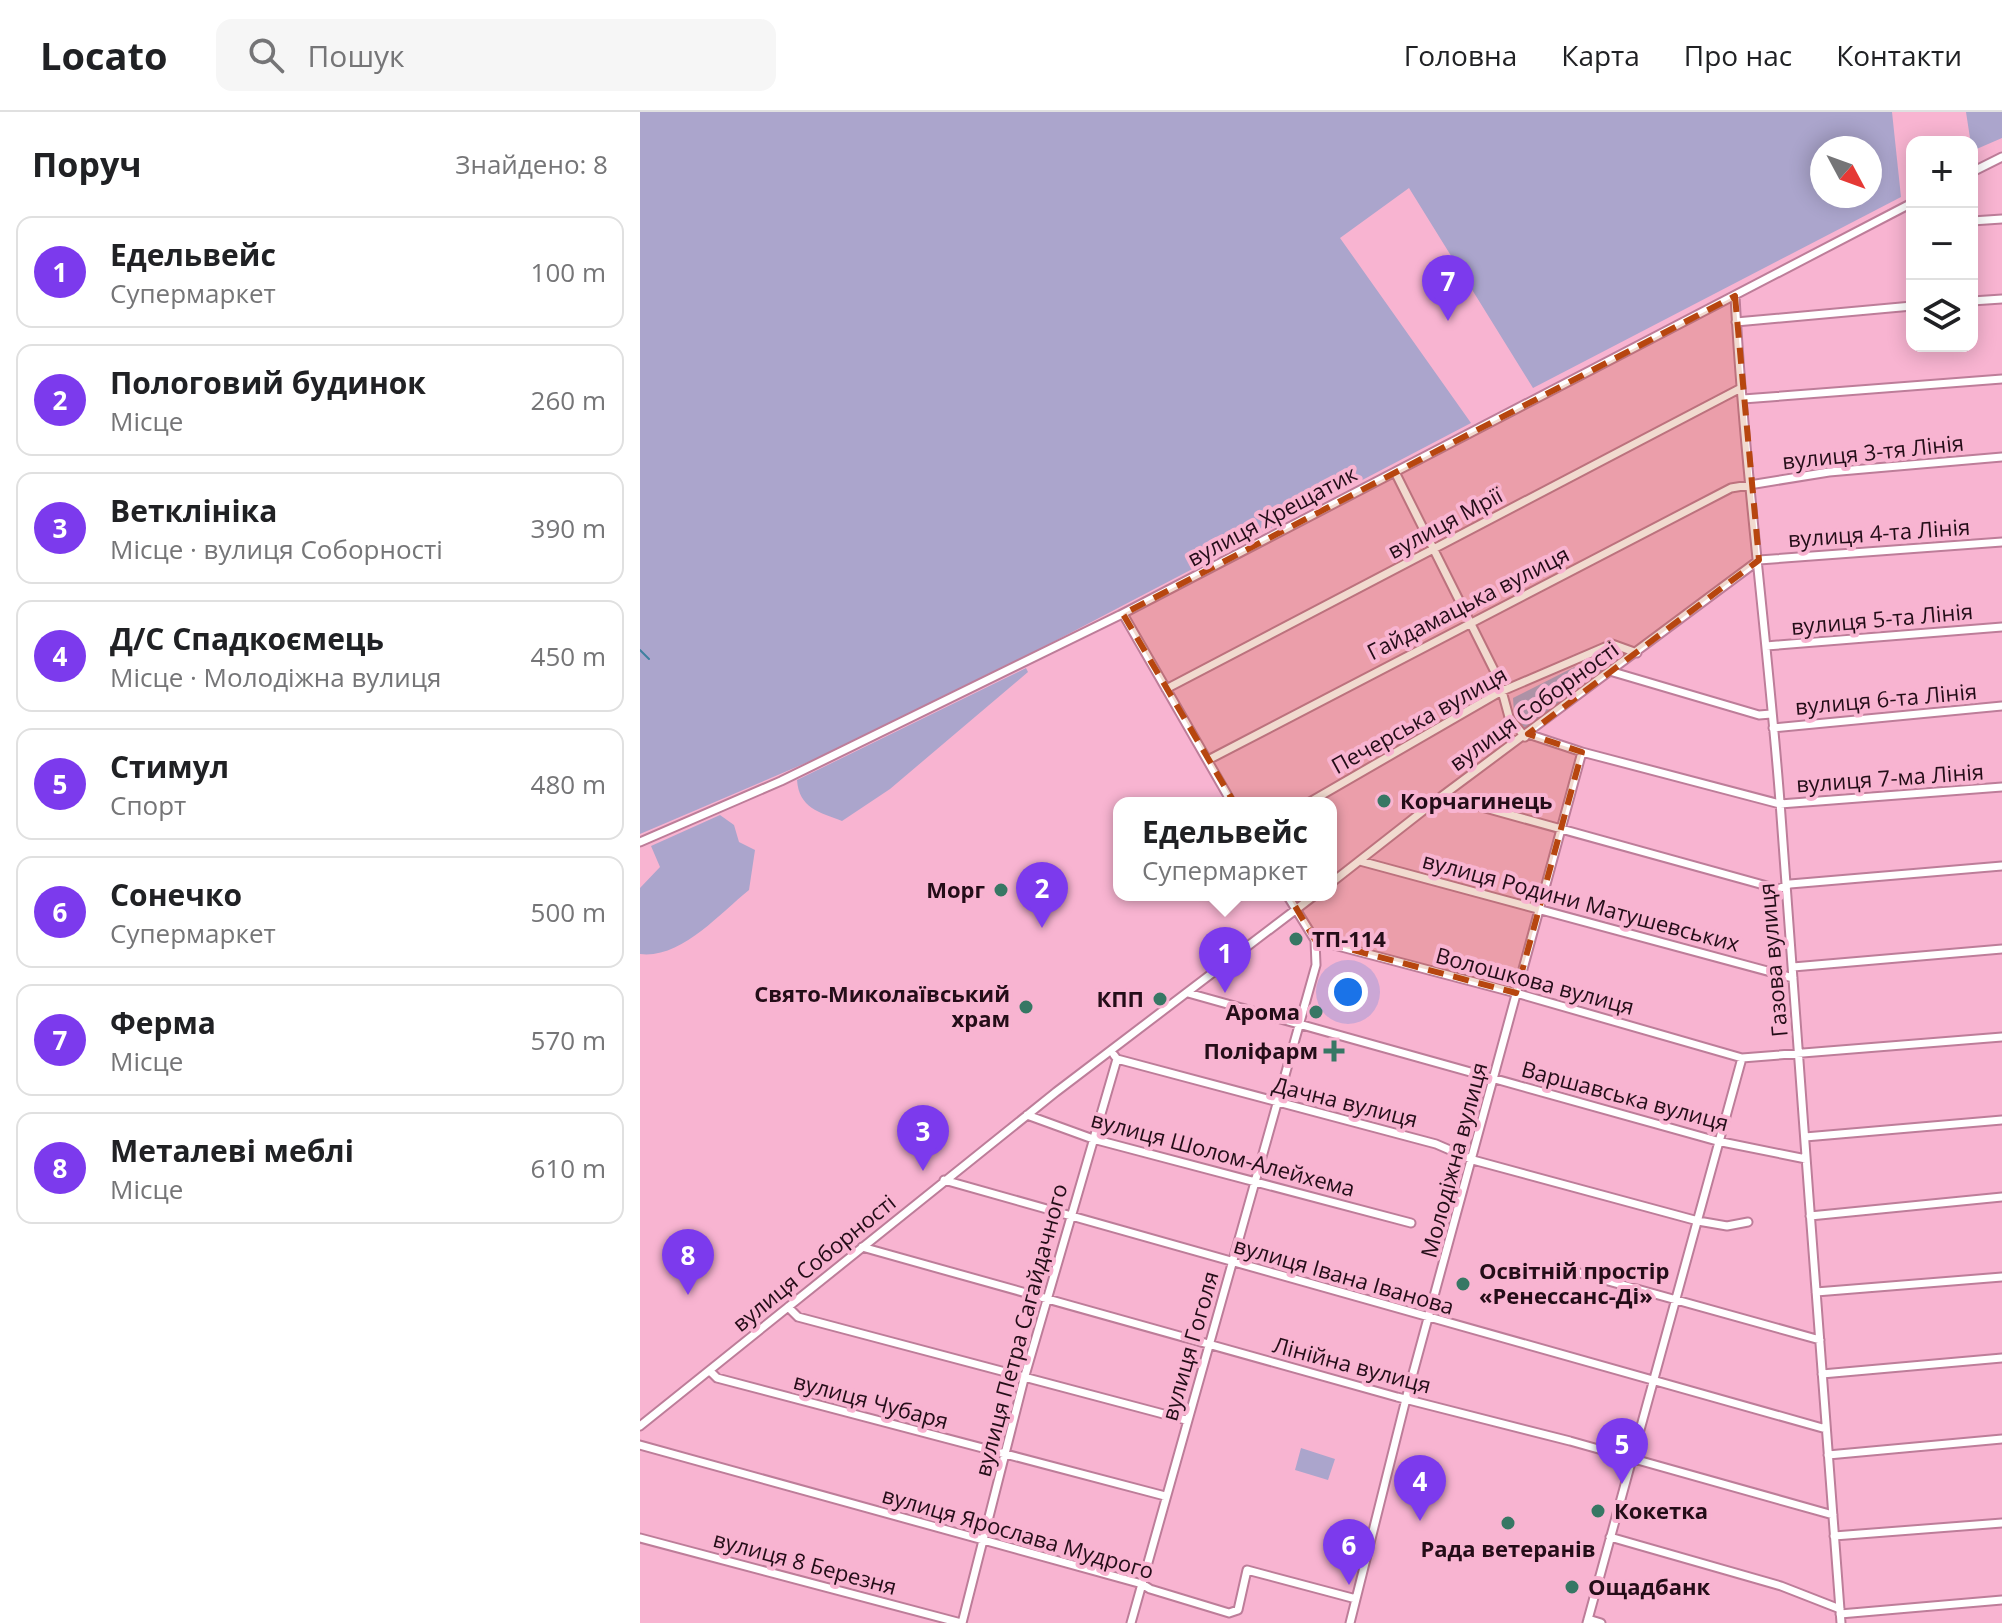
<!DOCTYPE html>
<html lang="uk">
<head>
<meta charset="utf-8">
<style>
  :root { --surface:#fff; --page:#f6f6f6; --text:#202124; --muted:#757577; --line:#e0e0e0; --accent:#7c3aed }
  body { margin:0; font-family:"Open Sans",sans-serif; background:var(--page); color:var(--text) }
  .controls { position:absolute; right:24px; top:24px; display:grid; overflow:hidden; border-radius:16px; box-shadow:0 4px 20px #0003 }
  .controls button { width:72px; height:72px; display:grid; place-items:center; padding:0; border:0; border-bottom:2px solid var(--line); background:var(--surface); color:var(--text); font:40px sans-serif }
  .compass { position:absolute; left:1170px; top:24px; width:72px; height:72px; border-radius:50%; background:var(--surface); box-shadow:0 4px 20px #0003; rotate:131deg }
  .you { position:absolute; left:708px; top:880px; width:28px; height:28px; margin:-20px; border:6px solid #fff; border-radius:50%; background:#1a73e8; box-shadow:0 0 0 12px #1a73e833 }
  .badge { display:grid; place-items:center; width:52px; height:52px; border-radius:50%; background:var(--accent); color:#fff; font-size:26px; font-weight:700 }
  .pin { position:absolute; translate:-50% -66px; filter:drop-shadow(0 2px 4px #0008) }
  .pin::after { content:''; position:absolute; top:42px; width:28px; height:24px; background:inherit; clip-path:polygon(0 0,100% 0,50% 100%) }
  .popup { position:absolute; left:473px; top:685px; width:224px; height:104px; box-sizing:border-box; display:grid; place-content:center; border-radius:16px; background:var(--surface); filter:drop-shadow(0 2px 6px #0005); font-size:26px; white-space:nowrap; color:var(--muted) }
  .popup b { font-size:30px; color:var(--text) }
  .popup::after { content:''; position:absolute; left:50%; top:100%; margin-left:-16px; border:16px solid transparent; border-top-color:var(--surface) }
  .list { margin:0; padding:0; list-style:none }
  h2 { display:flex; justify-content:space-between; align-items:center; height:104px; margin:0; padding:0 32px; font-size:34px }
  h2 small { font-size:26px; font-weight:400; color:var(--muted) }
  .list li { display:grid; grid-template-columns:52px 1fr auto; gap:24px; align-items:center; box-sizing:border-box; height:112px; margin:0 16px 16px; padding:0 16px; border:2px solid var(--line); border-radius:16px }
  .list b { display:block; font-size:30px; white-space:nowrap }
  .list p { margin:0; font-size:26px; white-space:nowrap; color:var(--muted) }
  .list em { font-size:26px; font-style:normal; color:var(--muted) }
  .icon { flex:none; width:44px; height:44px; fill:none; stroke:currentColor; stroke-width:2; stroke-linecap:round; stroke-linejoin:round }
  .map { position:relative; flex:none; width:1362px; height:1511px; overflow:hidden }
  header { display:flex; align-items:center; gap:48px; box-sizing:border-box; height:112px; padding:0 40px; background:var(--surface); border-bottom:2px solid var(--line) }
  header strong { font-size:38px }
  nav { display:flex; gap:44px; margin-inline-start:auto; font-size:28px }
  .search { width:560px; height:72px; background:var(--page); display:flex; align-items:center; gap:20px; box-sizing:border-box; padding:0 28px; border-radius:16px; color:var(--muted); font-size:30px }
  main { display:flex }
  aside { flex:1; background:var(--surface) }
  .map>svg:first-child { display:block }
  .green { fill:#aba5cc; fill-rule:evenodd }
  .lines { fill:none; stroke-linecap:round; stroke-linejoin:round }
  .stream { stroke:#3f80a0; stroke-width:2 }
  .minor-casing { stroke:#bd7d99; stroke-width:11 }
  .minor { stroke:#fff; stroke-width:7 }
  .marked { fill:#b7460f; fill-opacity:0.2; stroke:#b7460f; stroke-width:6; stroke-dasharray:16 10; stroke-linejoin:round }
  .poi-dot { fill:#377764; stroke:#f8b4d1; stroke-width:3 }
  .labels { text-anchor:middle; stroke-width:8; stroke-linejoin:round; paint-order:stroke }
  .street-label { font-size:22px; fill:#240d18; stroke:#f8b4d1 }
  .poi-label { font-size:22px; font-weight:bold; fill:#240d18; stroke:#f8b4d1; text-anchor:start }
</style>
</head>
<body>
<header>
<strong>Locato</strong>
<div class="search"><svg class="icon" aria-label="search" viewBox="0 0 24 24"><circle cx="10" cy="10" r="6"/><path d="M15 15l6 6"/></svg>Пошук</div>
<nav><a>Головна</a><a>Карта</a><a>Про нас</a><a>Контакти</a></nav>
</header>
<main>
<aside>
<h2>Поруч<small>Знайдено: 8</small></h2>
<ul class="list">
<li><span class="badge">1</span><div><b>Едельвейс</b><p>Супермаркет</p></div><em>100 m</em></li>
<li><span class="badge">2</span><div><b>Пологовий будинок</b><p>Місце</p></div><em>260 m</em></li>
<li><span class="badge">3</span><div><b>Ветклініка</b><p>Місце · вулиця Соборності</p></div><em>390 m</em></li>
<li><span class="badge">4</span><div><b>Д/С Спадкоємець</b><p>Місце · Молодіжна вулиця</p></div><em>450 m</em></li>
<li><span class="badge">5</span><div><b>Стимул</b><p>Спорт</p></div><em>480 m</em></li>
<li><span class="badge">6</span><div><b>Сонечко</b><p>Супермаркет</p></div><em>500 m</em></li>
<li><span class="badge">7</span><div><b>Ферма</b><p>Місце</p></div><em>570 m</em></li>
<li><span class="badge">8</span><div><b>Металеві меблі</b><p>Місце</p></div><em>610 m</em></li>
</ul>
</aside>
<div class="map">
<svg width="1362" height="1511" viewBox="0 0 1362 1511">
  <rect width="100%" height="100%" fill="#f8b4d1"/>
  <path class="green" d="M0,0h1252l9,85 -368,191 -124,-200 -69,50 131,185 -574,301 -257,110zM1182,36h48v48h-48z
    M1326,0h36v26l-30,13z
    M972,536l15,5 -102,76 -11,-16 -1,-15z
    M386,556l2,4 -138,117 -48,32c-23,-9 -43,-13 -45,-41z
    M80,703l14,10 5,17 16,8 -6,40c-30,24 -68,69 -109,64v-66l20,-21 -9,-21z
    M661,1336l34,11 -7,21 -33,-10z"/>
  <g class="lines">
    <path class="stream" d="M0,538l9,9"/>
    <defs>
      <path id="minor" d="M1332,60l30,-15
        M1332,109l30,-2
        M1095,184c9,169 32,337 45,506 20,274 40,547 61,821
        M1332,189l30,-2
        M1096,210l176,-16
        M1103,287l259,-20
        M755,360l104,208 10,37 16,20
        M483,502l109,189
        M1126,534l236,-19
        M973,560l146,43 12,-1
        M526,577l575,-301
        M1133,616l229,-22
        M888,622l54,18 198,52 222,-17
        M568,648l523,-272 98,-16 173,-15
        M802,684l336,93 12,-5 212,-18
        M668,691l192,-111 112,-48 25,9
        M0,730l141,-61 339,-166 792,-412
        M720,749l433,117
        M691,771l111,-87 317,-236 243,-18
        M647,783l28,45 201,53 226,65 260,-21
        M1153,855l209,-18
        M548,881l529,148 89,18
        M477,947l319,85 37,16 225,61 29,5 21,-4
        M387,1003l66,24 318,84
        M1165,1025l197,-17
        M304,1068l882,249
        M1170,1104l192,-19
        M222,1135l535,150 173,44 263,74
        M925,1157l255,71
        M1176,1180l186,-15
        M148,1195l10,10 388,103
        M70,1259l7,7 448,118
        M1182,1262l180,-16
        M0,1314l416,-334 259,-197
        M0,1333l502,139 8,5 79,24 9,-3 9,-40 109,29
        M1188,1343l174,-16
        M1194,1424l168,-13
        M970,1425l171,49 59,23
        M0,1426l321,85
        M1200,1502l162,-14
        M948,1507l13,4
        M322,1511l62,-244 93,-320 -3,-4
        M491,1511l185,-658 -1,-25
        M710,1511l56,-224 176,-647
        M947,1511l155,-565"/>
    </defs>
    <use href="#minor" class="minor-casing"/>
    <use href="#minor" class="minor"/>
  </g>
  <path class="marked" d="M1095,184l24,264 -231,174 54,18 -66,241 -201,-53 -192,-326z"/>
  <g class="poi-dot">
    <circle cx="744" cy="689" r="8"/>
    <circle cx="361" cy="778" r="8"/>
    <circle cx="656" cy="827" r="8"/>
    <circle cx="520" cy="887" r="8"/>
    <circle cx="386" cy="895" r="8"/>
    <circle cx="676" cy="900" r="8"/>
    <path d="M690 927h8v8h8v8h-8v8h-8v-8h-8v-8h8z"/>
    <circle cx="823" cy="1172" r="8"/>
    <circle cx="958" cy="1399" r="8"/>
    <circle cx="868" cy="1411" r="8"/>
    <circle cx="932" cy="1475" r="8"/>
  </g>
  <g class="labels">
    <g class="street-label">
      <text transform="translate(1233 340) rotate(-6)" y="8">вулиця 3-тя Лінія</text>
      <text transform="translate(632 404) rotate(-28)" y="8">вулиця Хрещатик</text>
      <text transform="translate(805 411) rotate(-28)" y="8">вулиця Мрії</text>
      <text transform="translate(1239 421) rotate(-4)" y="8">вулиця 4-та Лінія</text>
      <text transform="translate(828 491) rotate(-27)" y="8">Гайдамацька вулиця</text>
      <text transform="translate(1242 507) rotate(-5)" y="8">вулиця 5-та Лінія</text>
      <text transform="translate(1246 587) rotate(-5)" y="8">вулиця 6-та Лінія</text>
      <text transform="translate(894 594) rotate(-36)" y="8">вулиця Соборності</text>
      <text transform="translate(779 608) rotate(-29)" y="8">Печерська вулиця</text>
      <text transform="translate(1250 666) rotate(-4)" y="8">вулиця 7-ма Лінія</text>
      <text transform="translate(941 790) rotate(15)" y="8">вулиця Родини Матушевських</text>
      <text transform="translate(1133 848) rotate(-95)" y="8">Газова вулиця</text>
      <text transform="translate(895 869) rotate(15)" y="8">Волошкова вулиця</text>
      <text transform="translate(985 984) rotate(15)" y="8">Варшавська вулиця</text>
      <text transform="translate(705 990) rotate(14)" y="8">Дачна вулиця</text>
      <text transform="translate(583 1042) rotate(15)" y="8">вулиця Шолом-Алейхема</text>
      <text transform="translate(814 1048) rotate(-75)" y="8">Молодіжна вулиця</text>
      <text transform="translate(174 1151) rotate(-39)" y="8">вулиця Соборності</text>
      <text transform="translate(704 1164) rotate(16)" y="8">вулиця Івана Іванова</text>
      <text transform="translate(381 1218) rotate(-75)" y="8">вулиця Петра Сагайдачного</text>
      <text transform="translate(550 1234) rotate(-74)" y="8">вулиця Гоголя</text>
      <text transform="translate(712 1253) rotate(15)" y="8">Лінійна вулиця</text>
      <text transform="translate(231 1289) rotate(15)" y="8">вулиця Чубаря</text>
      <text transform="translate(378 1421) rotate(16)" y="8">вулиця Ярослава Мудрого</text>
      <text transform="translate(165 1451) rotate(15)" y="8">вулиця 8 Березня</text>
    </g>
    <g class="poi-label">
      <text x="760" y="697">Корчагинець</text>
      <text x="345" y="786" text-anchor="end">Морг</text>
      <text x="672" y="835">ТП-114</text>
      <text x="370" y="890" text-anchor="end">Свято-Миколаївський<tspan x="370" dy="25">храм</tspan></text>
      <text x="504" y="895" text-anchor="end">КПП</text>
      <text x="660" y="908" text-anchor="end">Арома</text>
      <text x="678" y="947" text-anchor="end">Поліфарм</text>
      <text x="839" y="1167">Освітній простір<tspan x="839" dy="25">«Ренессанс-Ді»</tspan></text>
      <text x="974" y="1407">Кокетка</text>
      <text x="868" y="1445" text-anchor="middle">Рада ветеранів</text>
      <text x="948" y="1483">Ощадбанк</text>
    </g>
  </g>
</svg>
<div class="controls">
<button>+</button>
<button>−</button>
<button><svg class="icon" aria-label="layers" viewBox="0 0 24 24"><path d="M12 4l9 5-9 5-9-5zM3 14l9 5 9-5"/></svg></button>
</div>
<svg class="compass" viewBox="-18 -18 36 36"><path d="M0-13l5 13h-10z" fill="#e53935"/><path d="M0 13l5-13h-10z" fill="#757577"/></svg>
<div class="you"></div>
<div class="pin badge" style="left:585px;top:881px">1</div>
<div class="popup"><b>Едельвейс</b>Супермаркет</div>
<div class="pin badge" style="left:402px;top:816px">2</div>
<div class="pin badge" style="left:283px;top:1059px">3</div>
<div class="pin badge" style="left:780px;top:1409px">4</div>
<div class="pin badge" style="left:982px;top:1372px">5</div>
<div class="pin badge" style="left:709px;top:1473px">6</div>
<div class="pin badge" style="left:808px;top:209px">7</div>
<div class="pin badge" style="left:48px;top:1183px">8</div>
</div>
</main>
</body>
</html>
